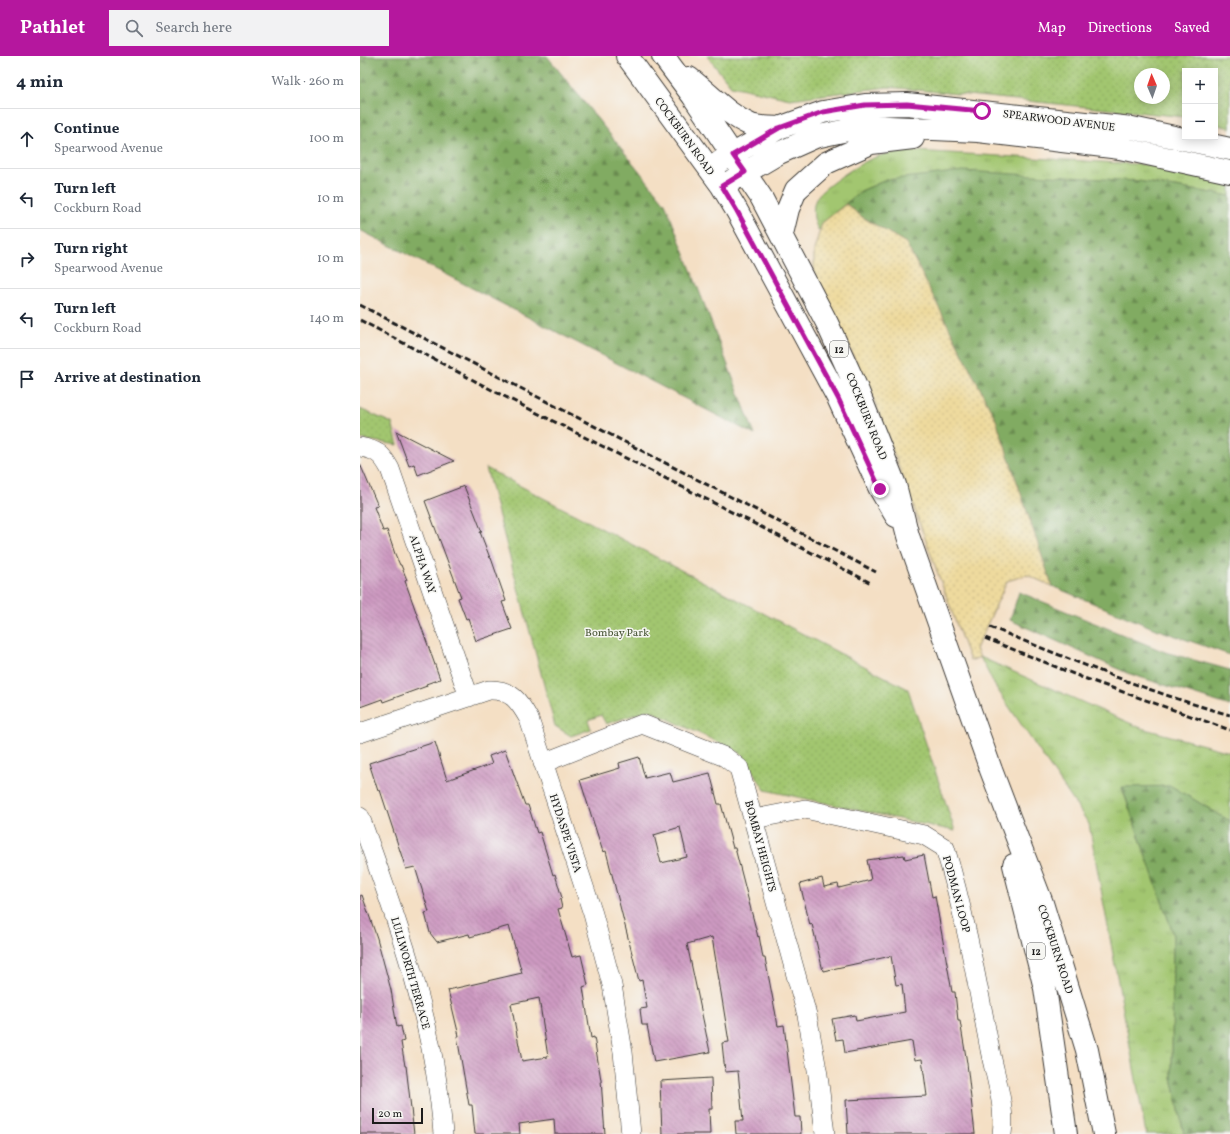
<!DOCTYPE html>
<html lang="en">
<head>
<meta charset="utf-8">
<style>
  :root { --surface:#fff; --page:#f2f2f3; --text:#1f2937; --muted:#747a83; --line:#e0e1e3; --accent:#b5179e }
  body { margin:0; font-family:Vollkorn,serif; background:var(--page); color:var(--text) }
  .controls { position:absolute; right:12px; top:12px; display:grid; overflow:hidden; border-radius:0px; box-shadow:0 2px 10px #0003 }
  .controls button { width:36px; height:36px; display:grid; place-items:center; padding:0; border:0; border-bottom:1px solid var(--line); background:var(--surface); color:var(--text); font:20px sans-serif }
  .compass { position:absolute; left:774px; top:12px; width:36px; height:36px; border-radius:50%; background:var(--surface); box-shadow:0 2px 10px #0003; rotate:358deg }
  .scale { position:absolute; left:12px; bottom:10px; width:51px; box-sizing:border-box; padding-left:4px; border:2px solid #1c1c1c; border-top:0; font-size:11px; line-height:14px; white-space:nowrap; color:#1c1c1c; -webkit-text-stroke:3px #f6f6f2; paint-order:stroke }
  .stop { position:absolute; width:12px; height:12px; margin:-9px; border:3px solid #b5179e; border-radius:50%; background:#fff }
  .stop.end { background:#b5179e; border-color:#fff; box-shadow:0 1px 4px #0008 }
  .list { margin:0; padding:0; list-style:none }
  h2 { display:flex; justify-content:space-between; align-items:center; height:52px; margin:0; padding:0 16px; font-size:17px }
  h2 small { font-size:13px; font-weight:400; color:var(--muted) }
  .list li { display:grid; grid-template-columns:26px 1fr auto; gap:12px; align-items:center; box-sizing:border-box; height:60px; padding:0 16px; border-top:1px solid var(--line) }
  .list b { display:block; font-size:15px; white-space:nowrap }
  .list p { margin:0; font-size:13px; white-space:nowrap; color:var(--muted) }
  .list em { font-size:13px; font-style:normal; color:var(--muted) }
  .icon { flex:none; width:22px; height:22px; fill:none; stroke:currentColor; stroke-width:2; stroke-linecap:round; stroke-linejoin:round }
  .map { position:relative; flex:none; width:870px; height:1078px; overflow:hidden }
  header { display:flex; align-items:center; gap:24px; box-sizing:border-box; height:56px; padding:0 20px; background:var(--accent); color:#fff }
  header strong { font-size:19px }
  nav { display:flex; gap:22px; margin-inline-start:auto; font-size:14px }
  .search { width:280px; height:36px; background:var(--page); display:flex; align-items:center; gap:10px; box-sizing:border-box; padding:0 14px; border-radius:0px; color:var(--muted); font-size:15px }
  main { display:flex }
  aside { flex:1; background:var(--surface) }
  .map>svg:first-child { display:block }
  .grass { fill:url(#grass-tufts); stroke:#5f7146 }
  .forest { fill:url(#forest-firs); stroke:#4e643f }
  .sand { fill:url(#sand-dots); stroke:#857b5d }
  .park { fill:url(#park-dots); stroke:#5f7146; fill-rule:evenodd }
  .building { fill:url(#building-back-hatch); fill-rule:evenodd }
  .lines { fill:none; stroke-linecap:round; stroke-linejoin:round }
  .minor-casing { stroke:#3c3935; stroke-width:20 }
  .major-casing { stroke:#3c3935; stroke-width:24 }
  .minor { stroke:#fff; stroke-width:19 }
  .major { stroke:#fff; stroke-width:22 }
  .rail { stroke:#1c1c1c; stroke-width:3; stroke-dasharray:6 3; stroke-linecap:butt }
  .route { stroke:#b5179e; stroke-width:5 }
  .labels { text-anchor:middle; stroke-width:3; stroke-linejoin:round; paint-order:stroke }
  .shield { fill:#f6f6f2; stroke:#5d5d5c; stroke-width:1 }
  .shield-label { font-size:10px; font-weight:bold; fill:#1c1c1c }
  .street-label { font-size:11px; fill:#1c1c1c; stroke:#f6f6f2 }
  .park-label { font-size:11px; fill:#4b5839; stroke:#f6f6f2 }
</style>
</head>
<body>
<header>
<strong>Pathlet</strong>
<div class="search"><svg class="icon" aria-label="search" viewBox="0 0 24 24"><circle cx="10" cy="10" r="6"/><path d="M15 15l6 6"/></svg>Search here</div>
<nav><a>Map</a><a>Directions</a><a>Saved</a></nav>
</header>
<main>
<aside>
<h2>4 min<small>Walk · 260 m</small></h2>
<ul class="list">
<li><svg class="icon" aria-label="ahead" viewBox="0 0 24 24"><path d="M12 20V5M6 11l6-6 6 6"/></svg><div><b>Continue</b><p>Spearwood Avenue</p></div><em>100 m</em></li>
<li><svg class="icon" aria-label="left" viewBox="0 0 24 24"><path d="M17 20v-9H6M10 6l-5 5 5 5"/></svg><div><b>Turn left</b><p>Cockburn Road</p></div><em>10 m</em></li>
<li><svg class="icon" aria-label="right" viewBox="0 0 24 24"><path d="M7 20v-9h11M14 6l5 5-5 5"/></svg><div><b>Turn right</b><p>Spearwood Avenue</p></div><em>10 m</em></li>
<li><svg class="icon" aria-label="left" viewBox="0 0 24 24"><path d="M17 20v-9H6M10 6l-5 5 5 5"/></svg><div><b>Turn left</b><p>Cockburn Road</p></div><em>140 m</em></li>
<li><svg class="icon" aria-label="arrive" viewBox="0 0 24 24"><path d="M6 21V4h12l-3 4 3 4H6"/></svg><div><b>Arrive at destination</b></div></li>
</ul>
</aside>
<div class="map">
<svg width="870" height="1078" viewBox="0 0 870 1078">
  <defs>
    <pattern id="grass-tufts" width="24" height="20" patternUnits="userSpaceOnUse"><rect width="24" height="20" fill="#a2c66f"/><path d="M3 7l-1-3M5 7V3M7 7l1-3M15 17l-1-3M17 17v-4M19 17l1-3" fill="none" stroke="#8baa60"/></pattern>
    <pattern id="forest-firs" width="22" height="20" patternUnits="userSpaceOnUse"><rect width="22" height="20" fill="#81ab62"/><path d="M5 1l3.5 6h-7zM16 11l3.5 6h-7z" fill="#698a50"/></pattern>
    <pattern id="sand-dots" width="8" height="8" patternUnits="userSpaceOnUse"><rect width="8" height="8" fill="#eeda9e"/><path d="M2 2h.1M6 6h.1" fill="none" stroke="#ccba88" stroke-width="1.8" stroke-linecap="round"/></pattern>
    <pattern id="park-dots" width="8" height="8" patternUnits="userSpaceOnUse"><rect width="8" height="8" fill="#a2c66f"/><path d="M2 2h.1M6 6h.1" fill="none" stroke="#8baa60" stroke-width="1.8" stroke-linecap="round"/></pattern>
    <pattern id="building-back-hatch" width="6" height="6" patternUnits="userSpaceOnUse"><rect width="6" height="6" fill="#cd9ac1"/><path d="M-1 5l2 2M0 0l6 6M5-1l2 2" fill="none" stroke="#a67d9c"/></pattern>
  </defs>
  <rect width="100%" height="100%" fill="#f6f6f2"/>
  <filter id="ink" filterUnits="userSpaceOnUse"><feTurbulence type="fractalNoise" baseFrequency=".025" numOctaves="2"/><feDisplacementMap in="SourceGraphic" scale="8" xChannelSelector="R" yChannelSelector="G"/><feConvolveMatrix kernelMatrix="1 2 1 2 8 2 1 2 1" color-interpolation-filters="sRGB"/></filter>
  <filter id="wash" filterUnits="userSpaceOnUse"><feTurbulence type="fractalNoise" baseFrequency=".012" numOctaves="4" result="noise"/><feDisplacementMap in="SourceGraphic" scale="16" xChannelSelector="R" yChannelSelector="G"/><feGaussianBlur stdDeviation="0.9" result="paint"/><feColorMatrix in="noise" values="0 0 0 0 0 0 0 0 0 0 0 0 0 0 0 0 0 1.4 0 .05"/><feComposite in="paint" operator="in"/></filter>
  <g filter="url(#wash)">
    <rect width="100%" height="100%" fill="#f4dfc4"/>
    <path class="grass" d="M555,95l237,14 78,17v14l-92,-15 -252,-1 -25,11 -39,32 -3,8c-6,-9 -8,-24 -2,-34 6,-10 47,-37 59,-40 13,-5 26,-5 39,-6z
      M620,601l161,71 89,24v69l-59,-35 -49,2 51,145 -1,144 12,57h-38l-57,-310 -94,-138z"/>
    <path class="forest" d="M0,0h187l118,147 90,232 -395,-205z
      M603,115l175,10 92,15v459l-77,-27 -101,-42 -56,-166 -90,-177 -44,-26 -16,-13 15,-13 25,-11z
      M659,536l146,60 65,18v36l-103,-33 -117,-53z
      M811,730l59,35v313h-46l-12,-57 1,-144 -51,-146z"/>
    <path class="sand" d="M486,148l16,13 44,26 90,177 56,166 -25,-11 -20,6 -31,68 4,8 -10,4 -95,-259 -61,-129v-23l8,-27z"/>
    <path class="park" d="M347,0h523v72l-15,-4v-53h-30v46l-297,-30 -98,12 -59,-13zM780,18h24v24h-24z
      M0,353l32,14 6,22 -38,-6z
      M126,412l422,221 47,142 -190,-41 -24,-37 -92,-43 -43,14 -5,-9 -13,5 3,9 -20,7 -16,-10z"/>
    <g id="blocks">
      <path class="building" d="M36,375l58,30 -36,14 -4,-11 -5,2z
        M0,408l18,42 -4,1 9,24 4,-1 8,24 5,11h1l6,15 -2,1 35,98 -14,5 1,2 -44,16 -1,-3 -22,8z
        M104,430l18,46h-2l10,26h1l15,43 -4,1 10,27 -36,12 -8,-23 -2,1 -8,-21 3,-1 -36,-96z
        M75,686l12,38 45,-16 -3,-8 16,-6 20,55h3l9,28 3,-1 13,43 2,-1 7,24 -2,1 2,9 -4,1 14,48 9,-2 7,30 -5,2 8,51 3,-1 7,43 4,54h-50l-1,-15 -35,5 1,10h-45l-3,-29h-3l-12,-69h2l-11,-46 74,-17 -13,-47 -39,11 -1,-3 -32,8 -7,-9 -5,-20 4,-1 -14,-45 -9,2 -26,-79 -2,1 -9,-28zM179,942l9,59 -26,4 -11,-57z
        M279,701l6,21 25,-6 3,10 37,-9 8,31h3l12,44h2l23,89 1,-1 4,22h2l13,68 6,-1 11,92h5l1,17h-65l-1,-13h8l-5,-50 -13,1 -3,-29 7,-1 -17,-105 -25,7 23,108 -56,10 -7,-37h-5l-2,-16 7,-1 -5,-28 -3,1 -33,-130 -3,1 -23,-72 40,-12 -1,-5zM320,771l7,30 -26,6 -7,-28z
        M544,799l1,4 19,-4 8,42 3,-1 17,96h3l3,29h2l7,42 8,71h-127l-2,-34 81,-4 -5,-37 -7,1 -3,-19 -67,12 -2,-14 -7,1 -4,-21 23,-4 1,6 49,-9 -3,-28 -6,1 -5,-29 -68,15 -11,-47 -2,1 -10,-41 22,-6 2,9 14,-3 1,4 32,-8 -4,-20z
        M2,839l15,43 14,52 6,37 4,-1 3,15 -3,1 4,24h1l8,68h-54v-238z
        M351,1022l1,31h-3l1,25h-48l-2,-53z"/>
    </g>
  </g>
  <g filter="url(#ink)">
    <use href="#blocks" fill-opacity="0" stroke="#3c3935" stroke-width="1"/>
    <g class="lines">
      <defs>
        <path id="minor" d="M0,391c17,3 22,7 30,22l79,228
          M0,677l129,-43c22,-1 30,11 40,29l64,195 19,71 11,67 8,82
          M183,707l99,-39 83,33 14,11 68,247 11,60 7,59
          M0,761c37,103 75,206 83,317
          M394,763l51,-10 119,26 21,13c20,66 32,134 45,202 5,26 16,57 12,84"/>
        <path id="major" d="M267,0l95,130 15,25 101,187 42,91 16,27
          M303,0l30,40 68,101 66,126 30,66 38,96 13,51 83,234 51,133 45,147 17,84
          M329,22c21,16 37,36 62,47 8,3 19,2 28,3
          M361,105l58,-33 44,-16 42,-7 42,-1 225,24 98,21
          M373,124l46,-27 36,-16 51,-11 112,5 142,17 110,24
          M422,178l6,-25 8,-19 30,-27 45,-20 42,-5
          M654,809l31,123 21,146"/>
      </defs>
      <use href="#minor" class="minor-casing"/>
      <use href="#major" class="major-casing"/>
      <use href="#minor" class="minor"/>
      <use href="#major" class="major"/>
      <path class="rail" d="M0,249l516,267
        M0,264l132,70 379,193
        M630,571c79,32 158,65 240,88
        M625,582l96,39 149,53"/>
    </g>
  </g>
  <g class="lines" filter="url(#ink)">
    <path class="route" d="M520,433l-42,-91 -101,-187 -15,-25 23,-14 -12,-17 46,-27 44,-16 42,-7 42,-1 75,7"/>
  </g>
  <g class="labels">
    <g class="shield">
      <rect x="470" y="285" width="18" height="16" rx="3"/>
      <rect x="667" y="887" width="18" height="16" rx="3"/>
    </g>
    <g class="shield-label">
      <text x="479" y="297">12</text>
      <text x="676" y="899">12</text>
    </g>
    <g class="street-label">
      <text transform="translate(699 64) rotate(7)" y="4">SPEARWOOD AVENUE</text>
      <text transform="translate(325 80) rotate(54)" y="4">COCKBURN ROAD</text>
      <text transform="translate(507 360) rotate(68)" y="4">COCKBURN ROAD</text>
      <text transform="translate(63 508) rotate(71)" y="4">ALPHA WAY</text>
      <text transform="translate(206 777) rotate(72)" y="4">HYDASPE VISTA</text>
      <text transform="translate(401 790) rotate(75)" y="4">BOMBAY HEIGHTS</text>
      <text transform="translate(597 838) rotate(75)" y="4">PODMAN LOOP</text>
      <text transform="translate(696 893) rotate(72)" y="4">COCKBURN ROAD</text>
      <text transform="translate(51 917) rotate(74)" y="4">LULLWORTH TERRACE</text>
    </g>
    <g class="park-label">
      <text x="257" y="580">Bombay Park</text>
    </g>
  </g>
</svg>
<div class="controls">
<button>+</button>
<button>−</button>
</div>
<svg class="compass" viewBox="-18 -18 36 36"><path d="M0-13l5 13h-10z" fill="#e53935"/><path d="M0 13l5-13h-10z" fill="#747a83"/></svg>
<div class="scale">20 m</div>
<div class="stop" style="left:622px;top:55px"></div>
<div class="stop end" style="left:520px;top:433px"></div>
</div>
</main>
</body>
</html>
